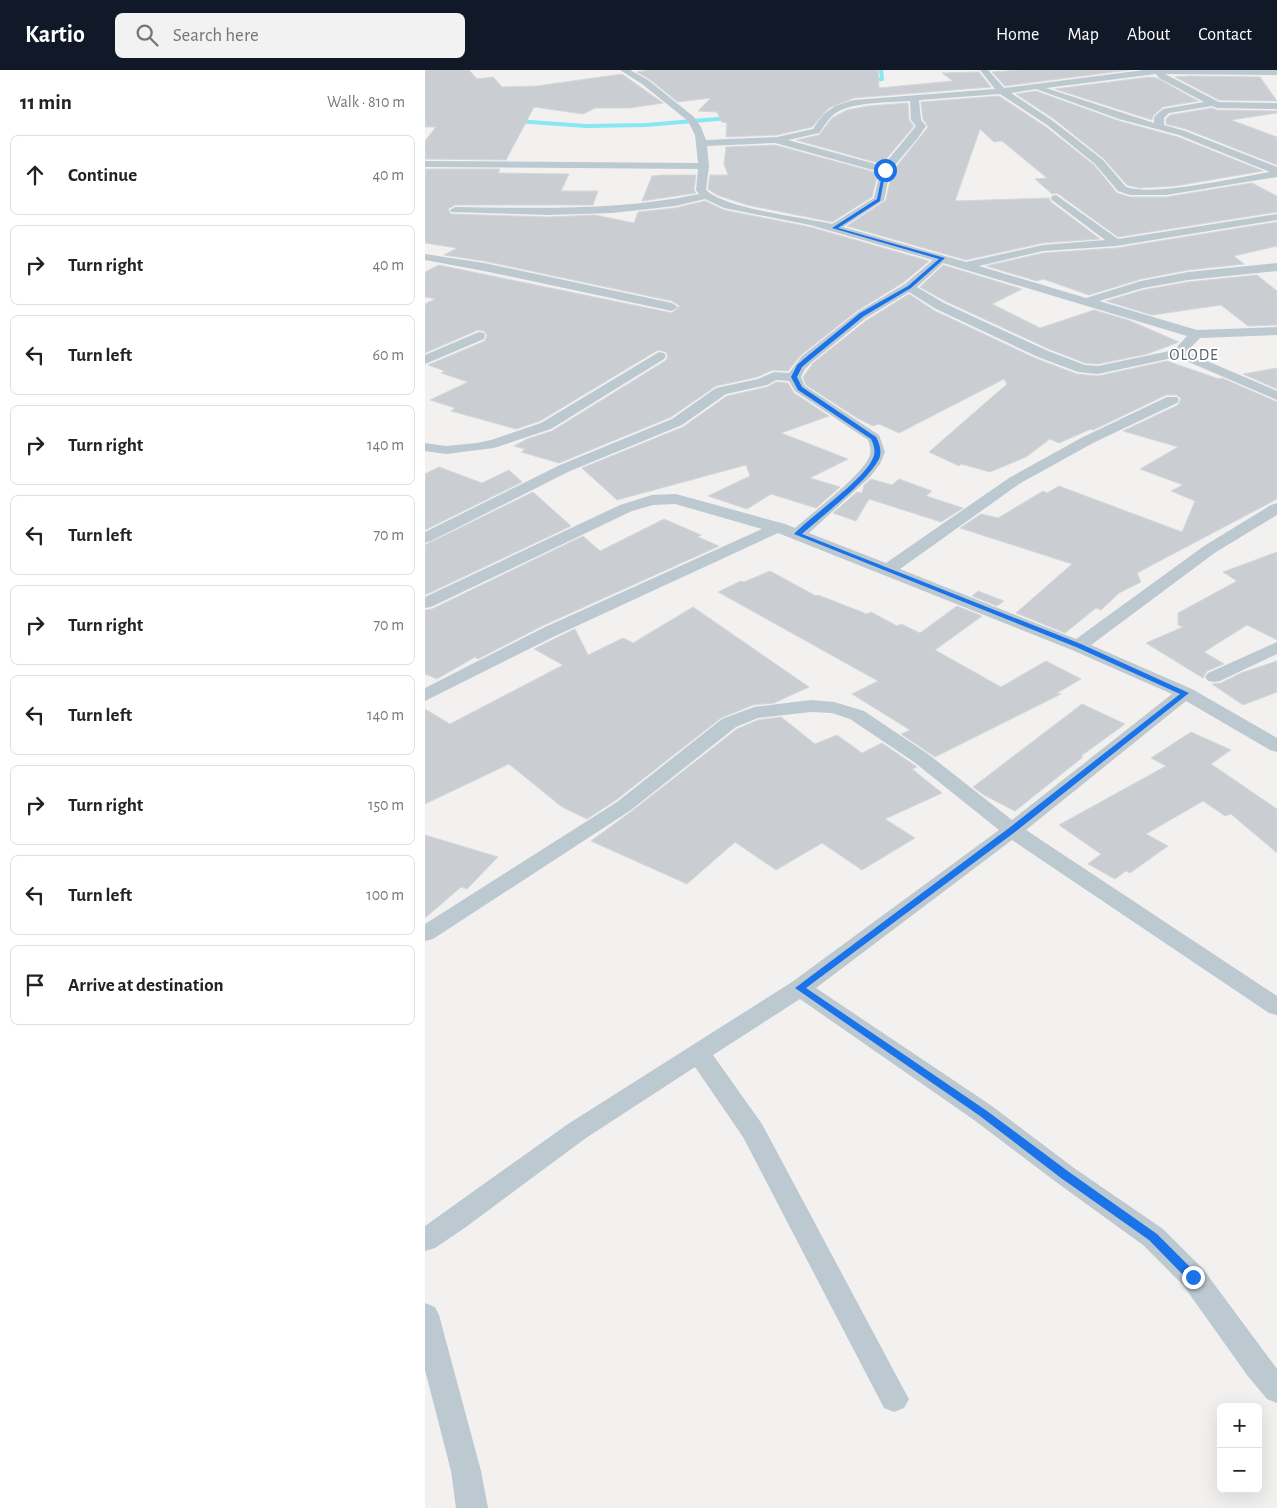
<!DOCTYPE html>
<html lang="en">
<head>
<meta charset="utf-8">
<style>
  :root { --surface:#fff; --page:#f2f2f2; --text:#222; --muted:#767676; --line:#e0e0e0; --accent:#111827 }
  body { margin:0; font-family:"Alegreya Sans",sans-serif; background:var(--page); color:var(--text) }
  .controls { position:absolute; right:15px; bottom:15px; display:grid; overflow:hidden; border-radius:8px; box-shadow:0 5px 20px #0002 }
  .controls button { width:45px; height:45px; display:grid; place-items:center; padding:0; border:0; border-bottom:1px solid var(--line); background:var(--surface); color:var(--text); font:25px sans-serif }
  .stop { position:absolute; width:15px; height:15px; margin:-11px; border:4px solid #1a73e8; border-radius:50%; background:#fff }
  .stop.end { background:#1a73e8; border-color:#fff; box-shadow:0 1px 5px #0008 }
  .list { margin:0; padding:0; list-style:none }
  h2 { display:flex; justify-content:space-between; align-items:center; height:65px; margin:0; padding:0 20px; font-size:21px }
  h2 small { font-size:16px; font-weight:400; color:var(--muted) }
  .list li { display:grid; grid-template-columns:32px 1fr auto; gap:15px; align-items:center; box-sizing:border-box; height:80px; margin:0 10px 10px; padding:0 10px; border:1px solid var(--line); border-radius:8px }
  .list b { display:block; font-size:19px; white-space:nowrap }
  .list em { font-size:16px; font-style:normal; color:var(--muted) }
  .icon { flex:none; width:28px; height:28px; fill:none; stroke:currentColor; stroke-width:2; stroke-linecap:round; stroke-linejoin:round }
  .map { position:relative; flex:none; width:852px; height:1438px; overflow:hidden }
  header { display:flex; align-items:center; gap:30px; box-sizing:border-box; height:70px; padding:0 25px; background:var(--accent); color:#fff }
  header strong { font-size:24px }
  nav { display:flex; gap:28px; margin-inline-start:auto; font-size:18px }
  .search { width:350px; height:45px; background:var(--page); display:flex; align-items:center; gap:12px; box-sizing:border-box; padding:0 18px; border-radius:8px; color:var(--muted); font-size:19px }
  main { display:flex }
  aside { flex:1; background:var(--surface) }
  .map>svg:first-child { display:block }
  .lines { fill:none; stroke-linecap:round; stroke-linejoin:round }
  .stream { stroke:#87e7f2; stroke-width:4 }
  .building { fill:#caced3; stroke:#d4d7dc }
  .street { fill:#bdc9d0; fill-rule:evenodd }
  .route { fill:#1a73e8 }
  .labels { text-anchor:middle; stroke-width:4; stroke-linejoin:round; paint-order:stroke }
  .far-quarter-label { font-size:16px; letter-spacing:1px; fill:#5c6166; stroke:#fff }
</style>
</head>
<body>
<header>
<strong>Kartio</strong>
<div class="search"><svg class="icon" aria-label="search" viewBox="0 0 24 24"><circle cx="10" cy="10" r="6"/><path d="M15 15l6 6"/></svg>Search here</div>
<nav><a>Home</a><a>Map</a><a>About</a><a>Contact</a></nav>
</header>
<main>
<aside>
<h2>11 min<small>Walk · 810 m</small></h2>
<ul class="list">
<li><svg class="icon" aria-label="ahead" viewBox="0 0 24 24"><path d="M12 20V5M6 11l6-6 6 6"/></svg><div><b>Continue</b></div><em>40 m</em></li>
<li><svg class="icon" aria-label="right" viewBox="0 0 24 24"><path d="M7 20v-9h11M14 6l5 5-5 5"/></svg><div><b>Turn right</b></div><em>40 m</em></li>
<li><svg class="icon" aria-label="left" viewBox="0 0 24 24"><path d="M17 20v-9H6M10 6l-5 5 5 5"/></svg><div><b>Turn left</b></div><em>60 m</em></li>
<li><svg class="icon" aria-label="right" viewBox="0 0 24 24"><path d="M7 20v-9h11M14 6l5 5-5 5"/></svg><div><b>Turn right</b></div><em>140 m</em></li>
<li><svg class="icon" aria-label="left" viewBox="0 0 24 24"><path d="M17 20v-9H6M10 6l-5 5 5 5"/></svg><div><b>Turn left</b></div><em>70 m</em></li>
<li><svg class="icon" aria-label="right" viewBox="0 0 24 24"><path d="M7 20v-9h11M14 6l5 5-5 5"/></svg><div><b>Turn right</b></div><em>70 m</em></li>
<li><svg class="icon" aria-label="left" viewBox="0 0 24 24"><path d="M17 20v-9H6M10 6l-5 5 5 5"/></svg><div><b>Turn left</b></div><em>140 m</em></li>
<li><svg class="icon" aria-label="right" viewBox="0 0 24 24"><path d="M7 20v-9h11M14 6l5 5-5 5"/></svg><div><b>Turn right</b></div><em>150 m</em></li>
<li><svg class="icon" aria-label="left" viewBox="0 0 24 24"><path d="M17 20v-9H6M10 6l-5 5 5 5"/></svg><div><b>Turn left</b></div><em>100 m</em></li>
<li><svg class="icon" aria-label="arrive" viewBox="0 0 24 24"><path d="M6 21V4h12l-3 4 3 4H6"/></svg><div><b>Arrive at destination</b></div></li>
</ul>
</aside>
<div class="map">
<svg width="852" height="1438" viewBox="0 0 852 1438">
  <rect width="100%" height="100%" fill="#f3f0f0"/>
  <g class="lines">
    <path class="stream" d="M445,11l12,-2 -1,-9
      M91,51l70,5 60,-1 83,-7"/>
  </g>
  <path class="building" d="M0,0h44l8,9 16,-2 9,10 35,-1 85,-12 41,29 -33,5h-35l-12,6 -49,-7 -28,53 -81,-1v-18l11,-14h-11z
    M224,0h229l1,18 74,-7 -11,-8 37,-1 12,15 -137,11 -25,10 -17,19 -35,8 -51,2 1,-14 -5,-1 -5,-10 -19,-1 13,-13 -33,4 -29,-23 -12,-7z
    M595,0h109l-124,16 -13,-14z
    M765,6l70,1 17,24 -58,-1 -44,-23z
    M724,7l8,1 41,23 -35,6 -10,9 -1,4 -97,-31z
    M611,21l83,30 59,16 85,34 -88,15 -36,2 -12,-3 -23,-26 -50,-40 -38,-25z
    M574,26l47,31 48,38 23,28 13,4h36l86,-14 25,13v16l-159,25 -61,-44 -5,1 -17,-15 12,-1 -45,-37 -8,1 -14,-13 -25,72 94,-3 2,4 49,37 -57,4 -77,17 -119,-34 39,-26 6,-28 36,-45 -5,-8 -2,-17z
    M483,33l1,17 5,6 -32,38 -86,-24 23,-5 13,-17 15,-8 21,-4z
    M787,38l5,2 60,1v2l-46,7 46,17v28l-91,-36 -20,-5v-5l4,-4z
    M350,75l103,28 -6,24 -40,25 -85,-17 -30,-10 -9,-6 2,-14h18l-4,-11 2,-17z
    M0,99h75l-2,4 71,1 -8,17h37l-5,14h-138l-7,4 3,5 98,3 46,-2 39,8 4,-11 37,-4 30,-7 19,9 86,17 119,34 -25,21 -47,29 -56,44 -13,16 -15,-1 -16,7 -41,9 -45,31 -112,46 -38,-11 4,-3 -11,-3 13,-7 25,-8 113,-70 3,-4 -2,-5 -8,-2 -118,71 -24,8 -65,-18 4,-3 -25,-8 38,-18 -27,-9 4,-2 -17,-6 57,-24 2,-6 -3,-4 -6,-1 -53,23v-49l10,-5 -10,-2v-25l14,-7 233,48 8,-7 -8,-5 -188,-40 -40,-6 13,-7 -32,-5z
    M236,105h35l-2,15 2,3 -54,8 10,-25z
    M852,152v24l-43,10 10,8 -56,6 -47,9 -52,16 -46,-16 -6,2 -51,-15 57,-13 73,-5z
    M518,195l79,24 -30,15 48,24 54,-18 34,10 51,22 -32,12 -49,10 -13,-1 -36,-14 -104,-48 -25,-14z
    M832,205l20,16v34l-29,1 -27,-21 -69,10 -46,-14 37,-11 45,-8z
    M484,224l26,17 102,48 40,15 21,2 69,-15 52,18 3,-1 55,24v97l-140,74 4,9 -22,11 -18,17 -5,-2 -31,25 -49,-20 56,-49 -112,-36 21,-14 17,4 45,-27 4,2 12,-7 123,46 13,-31 -24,-10 12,-6 -43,-16 38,-22 -55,-16 55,-26 3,-6 -4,-4h-11l-73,35 -2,-1 -32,14 -9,-4 -24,18 -36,15 -29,-8 -2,2 -30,-14 78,-68 -3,-5 -105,54 -20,-9 -6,2 -16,-8 -51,-33 -3,-8 10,-14 54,-43z
    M852,298v21l-34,-15z
    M351,312l12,1 6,10 35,23 -48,17 67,26 -38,19 30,9 -24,21 -45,-14 -24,15 -39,-13 42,-20 -4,-11 -129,35 -35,-32 101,-41 44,-31 40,-9z
    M14,397l43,16 27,-13 13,12 -97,48v-56z
    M446,409l21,6 7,-6 33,12 -6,5 37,12 -22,14 -72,-23 -13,22 -23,-8 24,-21 5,1 2,-8z
    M108,422l38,34 -146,69v-50z
    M239,449l37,16 -3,2 21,9 -177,80 -64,33 -3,-2 -38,22 -12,-5v-64l7,-1 151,-73 17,15z
    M852,482v88l-30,-15 -43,27 20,12 -17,7 -4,7 -57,-35 37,-16 -5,-2v-12l59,-32 -14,-9z
    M345,501l46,25 2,-1 49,19 4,-2 26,14 4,-2 19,9 37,-27 25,10 -47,34 66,37 45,-26 35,18 -24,14 4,1 -126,63 -34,-23 9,-4 -58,-36 26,-13 -160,-89 23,-11 3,1z
    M553,521l26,10 -7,5 -25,-10z
    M268,537l116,80 -35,16 -21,2 -32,13 -105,82 -29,19 -25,-12 -53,-43 -84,40v-95l25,15 113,-59 -29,-16 22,-11 19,-9 13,26 35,-17 10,5z
    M852,591v31l-34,13 -31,-21 9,-1 20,-10z
    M657,634l43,20 -44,32 2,1 -68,54 -31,-16 -11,-8z
    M356,647l34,27 22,-9 25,18 20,-10 35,24 -5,2 30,24 -57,26 30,19 -53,32 -40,-27 -46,27 -41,-28 -48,42 -96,-43 41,-30 105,-82 21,-9z
    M766,662l40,18 -20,14 66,45v44l-46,-39 -6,2 -22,-15 -57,33 22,12 -38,27 -4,-2 -11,8 -27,-15 13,-10 -42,-29 107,-59 -15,-8z
    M0,765l73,22 -31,32 -6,-2 -36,31z"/>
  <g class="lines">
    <path class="street" d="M195,0h10l18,10 46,37 7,10 5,13 71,-3 36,-8c13,-19 18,-23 41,-29l141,-11 -15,-19h8l16,18 140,-18h133v5l-112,-1 54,28 58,1v6l-60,-1 -5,-2 -43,7 -5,5v7l21,6 92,36v10l-111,18h-36l-12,-4 -23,-27 -48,-39 -47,-31 -81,6 2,20 5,6 -9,13 -27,32 -6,29 -41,27 123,35 77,-17 62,-5 -53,-40 -1,-2 1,-2 4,-1 62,44 159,-25v6l-161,26 -73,5 -64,15 107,32 55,-17 47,-9 89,-9v8l-89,9 -45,8 -44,13 98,29 80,-3v8l-77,3 -14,14 91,39v9l-100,-43 -79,17 -20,-2 -40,-15 -102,-48 -27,-17 -43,26 -54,44 -7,7 -4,8 4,9 74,49 6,17 -5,12 -10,13 -61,56 77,30 123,-85 74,-41 84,-40h10l2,3 -2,3 -84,40 -74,41 -119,85 176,70 128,-93 67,-41 6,-2v12l-61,37 -125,93 101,44 85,49v14l-7,-2 -84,-49 -160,129 251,166v19l-8,-2 -257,-173 -196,148 176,118 82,62 89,61 40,40 74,100v34l-10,-4 -20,-24 -64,-90 -40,-40 -87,-63 -82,-62 -174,-121 -87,56 49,69 142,266 5,9 -5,9 -10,4 -10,-4 -141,-271 -48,-70 -109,71 -120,89 -31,21 -10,3v-25l143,-102 224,-142 207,-152 -85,-68 -64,-43 -18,-6 -21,-1 -53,6 -22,9 -105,83 -198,129 -8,2v-17l192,-122 105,-83 32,-12 57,-7 23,2 30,9 64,43 84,66 160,-126 -100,-44 -294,-117 -223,103 -130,65v-13l118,-60 219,-99 -87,-25 -22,1 -21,6 -201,96 -6,1v-11l195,-92 32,-10 24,-1 109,30 10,4c16,-14 70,-55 75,-73 1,-5 0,-10 -2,-15l-73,-49 -6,-10 -13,-1 -9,5 -41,9 -44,31 -112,46 -139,70 -6,2v-11l135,-67 112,-46 44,-31 42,-9 16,-7 15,1 13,-17 56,-44 47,-28 28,-24 -123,-35 -86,-17 -19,-9 -30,7 -63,7 -63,2 -98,-3 -1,-2 5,-3c82,1 163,4 244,-13l-3,-4 2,-21 -273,-2v-6l273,2 -3,-28 -7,-14 -46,-37zM731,4l3,4 45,24 -41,7 -9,8v6l-108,-35zM611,19l83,30 60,16 91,37c-32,5 -117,25 -144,15l-23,-27 -50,-39 -42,-28zM485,31l1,19 5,6 -33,40 -95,-26 31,-7c4,-5 7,-11 12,-16 15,-16 57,-14 79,-16zM350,73l105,29 -6,26 -42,26c-30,-7 -106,-15 -126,-34l3,-24 -2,-20zM518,193l244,73 -13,14 -76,16 -13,-1 -37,-14 -104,-48 -27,-16z
      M0,184l59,9 188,40 6,4 -6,4 -188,-40 -59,-11z
      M54,262l5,1 1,3 -1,3 -59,25v-9z
      M234,282l5,1 2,3 -2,3 -113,70 -57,19 -48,6 -21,-3v-8l21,3 31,-3 14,-3 50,-17z
      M852,572v12l-57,27 -6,1 -6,-1 -3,-4 3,-4z
      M0,1233l10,4 4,8 42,156 7,37h-32l-5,-37 -26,-101z"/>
  </g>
  <path class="route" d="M461,99l-6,32 -42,27 107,30 -34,30 -47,28 -55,45 -7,6 -5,10 5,10 74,50c4,7 6,15 3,22 -12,23 -57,57 -77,75l279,110 108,49 -174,139 -209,156 181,123 82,61 88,62 40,40 2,3 -6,5 -4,-1 -40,-41 -88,-62 -81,-62 -185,-128 214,-160 171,-134 -104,-47 -282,-113c18,-19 70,-54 79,-76 3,-6 1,-13 -2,-19l-73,-49 -7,-13 6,-12 8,-7 55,-45 48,-27 31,-27 -107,-31 45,-29 6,-29z"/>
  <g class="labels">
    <g class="far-quarter-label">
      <text x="769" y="290">OLODE</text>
    </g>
  </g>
</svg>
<div class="controls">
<button>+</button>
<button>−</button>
</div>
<div class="stop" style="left:460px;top:100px"></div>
<div class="stop end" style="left:768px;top:1207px"></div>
</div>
</main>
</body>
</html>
